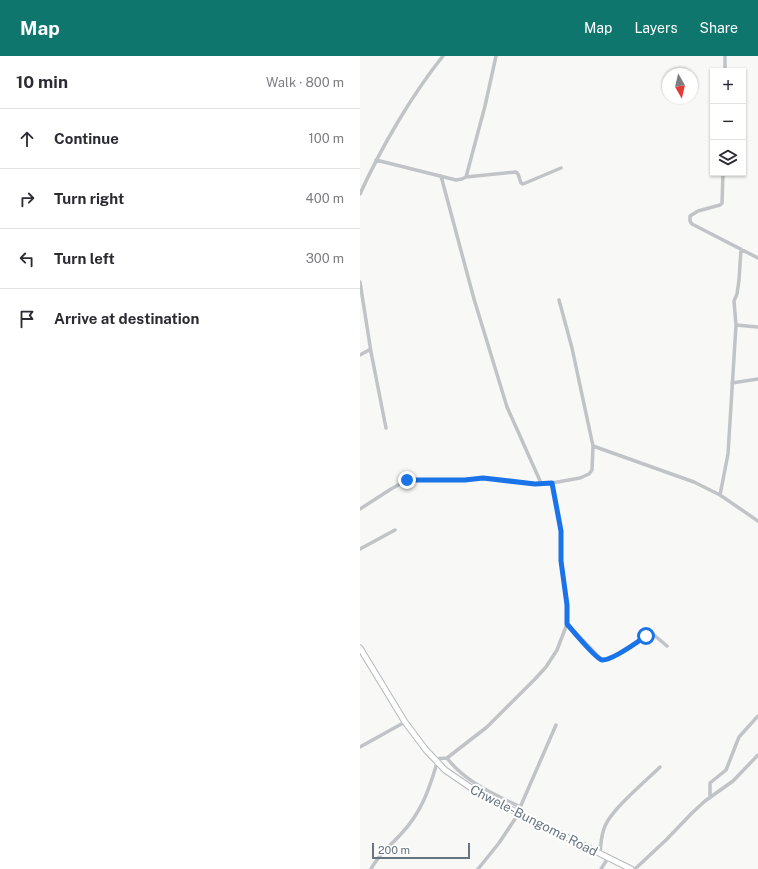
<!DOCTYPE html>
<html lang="en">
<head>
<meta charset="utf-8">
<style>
  :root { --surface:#fff; --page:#f2f2f3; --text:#2b2b33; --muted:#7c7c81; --line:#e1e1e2; --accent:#0f766e }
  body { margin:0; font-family:"Public Sans",sans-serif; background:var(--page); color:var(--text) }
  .controls { position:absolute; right:12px; top:12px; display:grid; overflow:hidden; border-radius:0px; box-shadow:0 1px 3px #0004 }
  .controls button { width:36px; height:36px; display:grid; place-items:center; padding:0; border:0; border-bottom:1px solid var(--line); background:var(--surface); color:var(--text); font:20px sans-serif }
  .compass { position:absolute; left:302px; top:12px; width:36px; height:36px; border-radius:50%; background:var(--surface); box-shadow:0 1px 3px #0004; rotate:172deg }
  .scale { position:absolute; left:12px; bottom:10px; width:98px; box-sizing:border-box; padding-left:4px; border:2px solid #66757f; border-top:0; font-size:11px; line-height:14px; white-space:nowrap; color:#66757f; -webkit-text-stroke:3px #fff; paint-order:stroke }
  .stop { position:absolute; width:12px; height:12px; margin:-9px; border:3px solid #1a73e8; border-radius:50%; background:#fff }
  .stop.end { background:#1a73e8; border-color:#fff; box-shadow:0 1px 4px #0008 }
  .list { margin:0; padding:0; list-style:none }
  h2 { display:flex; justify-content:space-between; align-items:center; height:52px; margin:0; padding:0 16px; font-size:17px }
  h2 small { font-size:13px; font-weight:400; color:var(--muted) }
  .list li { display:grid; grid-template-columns:26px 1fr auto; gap:12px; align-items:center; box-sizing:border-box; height:60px; padding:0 16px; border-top:1px solid var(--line) }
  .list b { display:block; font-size:15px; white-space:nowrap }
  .list em { font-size:13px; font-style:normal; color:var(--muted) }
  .icon { flex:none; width:22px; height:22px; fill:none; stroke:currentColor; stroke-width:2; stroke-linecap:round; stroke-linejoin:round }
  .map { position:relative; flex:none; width:398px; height:813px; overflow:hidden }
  header { display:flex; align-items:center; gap:24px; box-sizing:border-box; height:56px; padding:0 20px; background:var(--accent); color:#fff }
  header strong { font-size:19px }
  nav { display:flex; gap:22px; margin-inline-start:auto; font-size:14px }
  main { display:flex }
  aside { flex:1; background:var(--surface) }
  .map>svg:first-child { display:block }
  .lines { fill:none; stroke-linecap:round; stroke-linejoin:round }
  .primary-casing { stroke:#b4b8bc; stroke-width:7 }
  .minor { stroke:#c0c4c7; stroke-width:3.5 }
  .primary { stroke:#fff; stroke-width:5 }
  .route { stroke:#1a73e8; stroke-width:5 }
  .labels { text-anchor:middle; stroke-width:4; stroke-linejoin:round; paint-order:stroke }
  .street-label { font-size:13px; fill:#66757f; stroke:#fff }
</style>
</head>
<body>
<header>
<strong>Map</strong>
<nav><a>Map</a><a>Layers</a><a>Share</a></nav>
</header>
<main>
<aside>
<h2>10 min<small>Walk · 800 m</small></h2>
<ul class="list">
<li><svg class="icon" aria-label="ahead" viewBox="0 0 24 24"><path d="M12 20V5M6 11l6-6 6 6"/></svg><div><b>Continue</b></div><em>100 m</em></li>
<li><svg class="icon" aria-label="right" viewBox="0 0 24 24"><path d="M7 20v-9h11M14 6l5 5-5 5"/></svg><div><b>Turn right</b></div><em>400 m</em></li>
<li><svg class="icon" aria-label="left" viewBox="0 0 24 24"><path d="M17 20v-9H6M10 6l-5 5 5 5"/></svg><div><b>Turn left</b></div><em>300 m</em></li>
<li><svg class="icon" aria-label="arrive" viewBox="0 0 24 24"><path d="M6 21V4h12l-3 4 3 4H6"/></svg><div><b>Arrive at destination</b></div></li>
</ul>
</aside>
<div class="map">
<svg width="398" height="813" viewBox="0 0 398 813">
  <rect width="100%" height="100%" fill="#f8f8f6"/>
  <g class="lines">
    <defs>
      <path id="primary" d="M0,592l45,74 21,28 19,20 35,24 151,75"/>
    </defs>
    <use href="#primary" class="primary-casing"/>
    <path class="minor" d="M365,15v-15
      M16,104l80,20 6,-1 4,-2 19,-71 11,-50
      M363,117l-1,30 -2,2 -22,6 -8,5v5l2,3 66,34
      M81,120l33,123 33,108 34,76
      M106,121l50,-5 2,2 3,9 2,1 38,-16
      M0,138c21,-46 51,-98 83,-138
      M0,226l11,70
      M199,244l13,48 21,98
      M376,269l22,2
      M0,299l9,-5 2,2 15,76
      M372,327l26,-4
      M360,439l8,-41 8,-129 -2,-24 3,-7 2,-14 2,-31
      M0,453l31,-20 16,-9h58l18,-2 52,6 17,-1 28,-5 9,-4 3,-4 1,-24 101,36 26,13 38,26
      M0,493l35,-19
      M207,568l34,35c12,3 37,-18 48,-25l5,1 13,11
      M0,691l45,-25
      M87,702c18,24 47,36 73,49
      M74,703l13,-1 40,-31 48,-48 11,-12 11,-17 10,-26v-19l-6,-44v-30l-9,-48
      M350,742v-15l16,-13 13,-33 19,-21
      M240,797c1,-9 1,-18 5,-27 7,-17 41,-45 55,-59
      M11,813c7,-14 19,-23 30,-35 20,-21 28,-44 36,-71
      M118,813l21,-26 16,-24 41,-94
      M241,813l7,-11
      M275,813l31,-29 26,-27 13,-12 28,-20 25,-26"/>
    <use href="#primary" class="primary"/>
  </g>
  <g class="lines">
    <path class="route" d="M47,424h58l18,-2 52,6 17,-1 9,48v30l6,44v19c6,7 29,35 35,36 9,1 37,-19 44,-24"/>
  </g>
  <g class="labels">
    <g class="street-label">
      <text transform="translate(174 764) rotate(27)" y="5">Chwele-Bungoma Road</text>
    </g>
  </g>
</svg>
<div class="controls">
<button>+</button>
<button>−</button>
<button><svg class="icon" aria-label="layers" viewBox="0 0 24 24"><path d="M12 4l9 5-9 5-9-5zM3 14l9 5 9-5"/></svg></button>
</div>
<svg class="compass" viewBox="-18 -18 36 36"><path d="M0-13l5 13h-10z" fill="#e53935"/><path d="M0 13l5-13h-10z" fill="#7c7c81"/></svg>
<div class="scale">200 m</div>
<div class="stop" style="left:286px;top:580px"></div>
<div class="stop end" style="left:47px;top:424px"></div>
</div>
</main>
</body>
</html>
